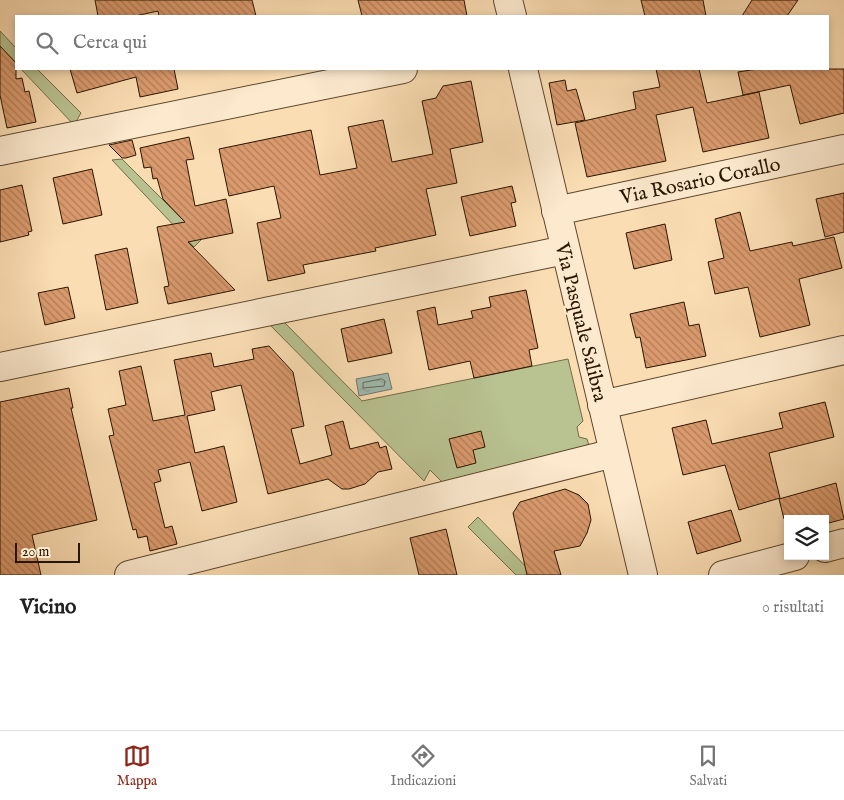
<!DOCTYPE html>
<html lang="it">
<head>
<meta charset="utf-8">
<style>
  :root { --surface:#fff; --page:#f2f2f2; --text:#222; --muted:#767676; --line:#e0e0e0; --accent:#8f2418 }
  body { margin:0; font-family:"IM FELL English",serif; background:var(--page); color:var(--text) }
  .controls { position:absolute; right:15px; bottom:15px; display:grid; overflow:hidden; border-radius:0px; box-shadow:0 2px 8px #0003 }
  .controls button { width:45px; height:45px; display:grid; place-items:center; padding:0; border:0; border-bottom:1px solid var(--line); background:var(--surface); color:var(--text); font:25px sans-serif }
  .scale { position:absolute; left:15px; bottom:12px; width:65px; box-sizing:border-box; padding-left:5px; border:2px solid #291500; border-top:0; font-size:14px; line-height:18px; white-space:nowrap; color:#291500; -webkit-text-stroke:4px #fce9ce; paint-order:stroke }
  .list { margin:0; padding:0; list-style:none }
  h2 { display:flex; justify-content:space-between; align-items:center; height:65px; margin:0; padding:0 20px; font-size:21px }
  h2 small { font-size:16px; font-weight:400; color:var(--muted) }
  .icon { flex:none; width:28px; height:28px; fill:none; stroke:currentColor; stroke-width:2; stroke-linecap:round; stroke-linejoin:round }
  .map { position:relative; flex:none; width:844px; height:575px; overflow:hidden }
  .search { position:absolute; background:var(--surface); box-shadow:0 2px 8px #0003; left:15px; right:15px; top:15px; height:55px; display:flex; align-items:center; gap:12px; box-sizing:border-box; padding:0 18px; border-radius:0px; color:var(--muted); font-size:19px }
  .sheet { height:155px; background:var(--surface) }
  nav { display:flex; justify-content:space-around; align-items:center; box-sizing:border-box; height:70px; border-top:1px solid var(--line); background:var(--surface); font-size:14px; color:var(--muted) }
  nav a { display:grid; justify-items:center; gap:2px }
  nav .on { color:var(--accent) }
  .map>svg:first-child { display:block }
  .green { fill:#b9c291; stroke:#716c48 }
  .water { fill:url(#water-ripples); stroke:#70796a }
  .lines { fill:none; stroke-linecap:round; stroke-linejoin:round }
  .shore { stroke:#646858; stroke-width:1 }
  .building { fill:url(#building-back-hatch); stroke:#291500 }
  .minor-casing { stroke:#5e472d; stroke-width:30 }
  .minor { stroke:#fce9ce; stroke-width:28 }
  .labels { text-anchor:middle; stroke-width:4.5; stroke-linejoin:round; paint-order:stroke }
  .street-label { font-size:20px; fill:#291500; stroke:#fce9ce }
</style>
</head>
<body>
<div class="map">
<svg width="844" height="575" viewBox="0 0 844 575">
  <defs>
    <pattern id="water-ripples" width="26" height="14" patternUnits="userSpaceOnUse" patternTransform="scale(1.25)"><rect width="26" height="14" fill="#9fbbb1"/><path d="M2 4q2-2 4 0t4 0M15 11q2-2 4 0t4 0" fill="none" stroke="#89a096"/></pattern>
    <pattern id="building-back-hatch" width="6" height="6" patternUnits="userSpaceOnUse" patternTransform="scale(1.25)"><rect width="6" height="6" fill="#da9a6d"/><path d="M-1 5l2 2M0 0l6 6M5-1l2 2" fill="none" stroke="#b17c57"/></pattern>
  </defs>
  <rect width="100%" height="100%" fill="#fbddb3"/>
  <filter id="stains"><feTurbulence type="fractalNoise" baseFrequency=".004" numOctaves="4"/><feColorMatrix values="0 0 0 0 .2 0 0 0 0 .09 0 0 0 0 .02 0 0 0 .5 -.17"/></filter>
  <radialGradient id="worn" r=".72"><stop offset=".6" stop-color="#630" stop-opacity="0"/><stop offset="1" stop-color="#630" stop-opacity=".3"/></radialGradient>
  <path class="green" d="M0,31l16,17v15l-16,-17z
    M21,69h16l44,44 -7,12z
    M122,159l80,80 -8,8 -82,-87z
    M283,321l79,80 206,-42 15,62 -6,6 2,10 8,2 3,10 -148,33 -12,-12 -6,11 -155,-157z
    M478,517l56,58h-18l-48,-48z"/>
  <path class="water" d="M388,373l4,16 -33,7 -3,-17z"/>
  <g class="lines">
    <path class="shore" d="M382,379l3,2 -1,5 -21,2v-5z"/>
  </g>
  <path class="building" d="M95,0h157l4,16h-97l-1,-5 -23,5h-37z
    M358,0h106l3,16h-105z
    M641,0h62l3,16h-61z
    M752,0h46l-11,16h-45z
    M0,46l16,17v16l6,-1 3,14 4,-1 7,31 -29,6 -7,-33z
    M70,69h104l4,20 -38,8 -4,-20 -59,16z
    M656,69h43l8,34 52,-11 10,46 -66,14 -10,-45 -18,4 -19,4 10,46 -79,16 -12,-54 61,-14 -3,-17 27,-5z
    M757,69h87v44l-44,11 -10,-39 -47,10 -5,-23z
    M565,80l2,11 9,-2 9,31 -28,5 -8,-42z
    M471,81l12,61 -33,7 7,34 -31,6 10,46 -61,13 1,3 -73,14 2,8 -37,8 -11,-58 24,-5 -7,-32 -45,10 -10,-47 92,-19 9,45 37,-7 -9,-41 35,-7 9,42 41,-8 -11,-53 14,-3 7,-12z
    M189,137l5,22 -8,1 9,46 31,-7 7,34 -45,9 47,48 -67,14 -4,-17 5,-1 -12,-59 28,-5 -22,-23 -6,-21 -4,1 -2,-12 -7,1 -4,-20z
    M132,140l4,15 -10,3h-4l-13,-13z
    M92,169l10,46 -39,9 -10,-46z
    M22,185l10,46 -4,1 1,3 -29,7v-52z
    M512,186l4,16 -5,1 5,23 -46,10 -9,-39z
    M844,193v39l-19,5 -9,-38z
    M740,212l10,39 42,-9 1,4 41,-9 8,31 -43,11 11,46 -50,12 -12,-50 -33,7 -7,-32 16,-4 -9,-39z
    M665,224l7,36 -38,9 -8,-36z
    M127,248l11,55 -32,7 -11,-55z
    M68,287l7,31 -30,7 -7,-32z
    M526,290l12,58 -9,2 3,16 -58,12 -4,-17 -41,9 -12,-59 18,-4 3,18 35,-7 -2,-7 20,-4 -2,-10z
    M684,302l5,24 10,-2 7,32 -60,12 -6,-31 -4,1 -6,-24z
    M384,319l8,34 -44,9 -7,-33z
    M269,346l24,26 11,54 -13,3 9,35 32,-9 -7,-29 18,-5 7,28 28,-7 2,6 6,-2 6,23 -14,3 -13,12 -16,5h-7l-14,-10 -60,15 -27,-109 -30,7 4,18 -28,6 8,37 29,-7 13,56 -35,9 -12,-49 -32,8 3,11 -7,2 11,45 7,-2 5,18 -27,7 -3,-15 -9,2 -2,-9 -3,1 -24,-94 5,-1 -6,-26 18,-4 -7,-34 22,-5 12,55 32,-6 -11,-55 37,-7 3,14 40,-8 -2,-10z
    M69,388l4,20h-2l26,112 -65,15 9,40h-41v-173z
    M825,402l9,35 -65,16 11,45 -41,12 -14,-45 -42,10 -11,-47 34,-8 6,24 71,-16 -4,-15z
    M481,431l4,16 -12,3 3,13 -19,5 -8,-29z
    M836,483l8,36 -19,5v-5h-41l-5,-20z
    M565,489l14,6 9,9 3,16 -4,13 -7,13 -26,5 7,24h-34l-14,-62 7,-11z
    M731,510l10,31 -44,13 -9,-32z
    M446,529l11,46h-38l-9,-37z"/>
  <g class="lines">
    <defs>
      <path id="minor" d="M508,0l4,16
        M523,69l120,506
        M0,151l403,-82
        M556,211l288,-62
        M0,367l565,-117
        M602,405l242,-55
        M825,548l19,-5
        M129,575l485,-122
        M723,575l72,-19"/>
    </defs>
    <use href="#minor" class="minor-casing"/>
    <use href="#minor" class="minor"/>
  </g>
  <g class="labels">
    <g class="street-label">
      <text transform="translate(700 180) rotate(-12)" y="7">Via Rosario Corallo</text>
      <text transform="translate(582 322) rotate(76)" y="7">Via Pasquale Salibra</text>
    </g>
  </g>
  <rect width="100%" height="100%" filter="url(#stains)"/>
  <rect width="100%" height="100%" fill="url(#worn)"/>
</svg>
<div class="controls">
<button><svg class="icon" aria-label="layers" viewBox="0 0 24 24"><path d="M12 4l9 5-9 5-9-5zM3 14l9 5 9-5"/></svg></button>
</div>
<div class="scale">20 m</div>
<div class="search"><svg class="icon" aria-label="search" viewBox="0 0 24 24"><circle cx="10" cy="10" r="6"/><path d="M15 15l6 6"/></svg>Cerca qui</div>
</div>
<section class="sheet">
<h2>Vicino<small>0 risultati</small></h2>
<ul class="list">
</ul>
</section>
<nav>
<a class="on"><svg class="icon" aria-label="map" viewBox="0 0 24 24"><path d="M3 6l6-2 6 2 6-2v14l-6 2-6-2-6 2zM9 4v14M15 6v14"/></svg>Mappa</a>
<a><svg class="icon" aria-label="directions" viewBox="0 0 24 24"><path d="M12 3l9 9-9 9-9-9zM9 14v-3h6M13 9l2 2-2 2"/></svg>Indicazioni</a>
<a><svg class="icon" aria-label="saved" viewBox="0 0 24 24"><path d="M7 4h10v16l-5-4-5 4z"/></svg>Salvati</a>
</nav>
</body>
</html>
